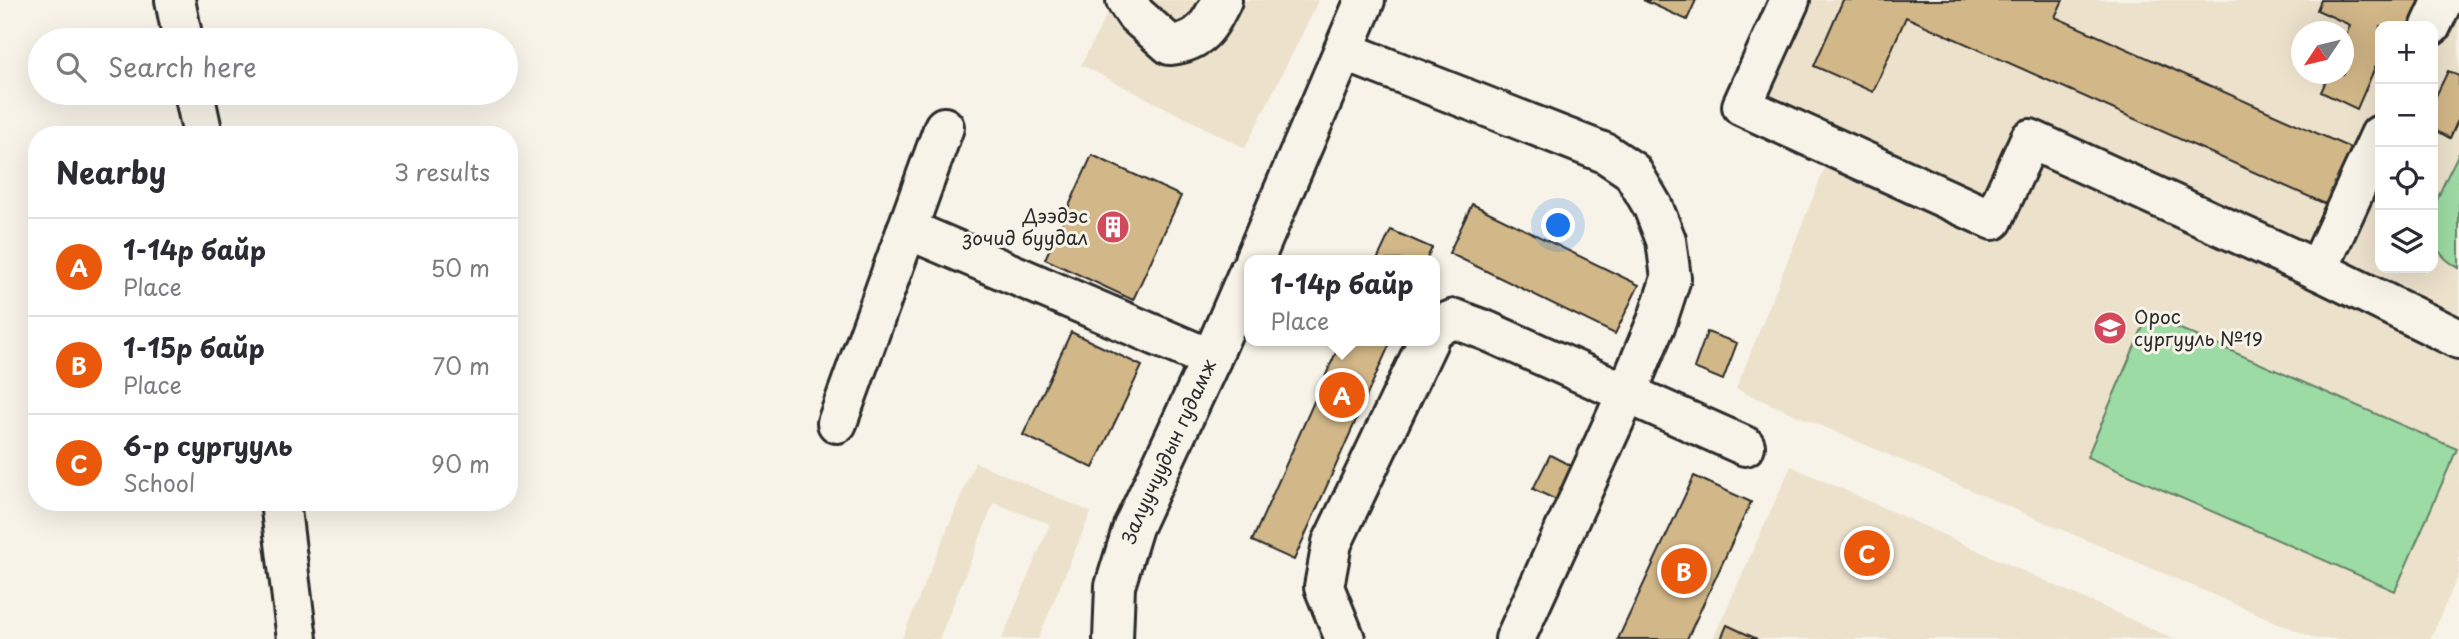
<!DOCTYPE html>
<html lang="en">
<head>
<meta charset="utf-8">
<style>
  :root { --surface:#fff; --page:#f2f2f3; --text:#2b2b33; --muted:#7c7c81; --line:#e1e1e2; --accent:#ea580c }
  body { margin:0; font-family:"Playpen Sans",sans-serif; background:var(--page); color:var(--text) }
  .controls { position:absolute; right:21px; top:21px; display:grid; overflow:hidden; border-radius:14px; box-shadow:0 7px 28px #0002 }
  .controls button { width:63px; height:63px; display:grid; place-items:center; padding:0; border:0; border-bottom:2px solid var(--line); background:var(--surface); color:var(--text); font:35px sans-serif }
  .compass { position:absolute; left:2291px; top:21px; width:63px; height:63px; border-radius:50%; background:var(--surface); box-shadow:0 7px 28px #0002; rotate:235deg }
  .you { position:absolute; left:1559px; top:226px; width:24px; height:24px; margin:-18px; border:5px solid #fff; border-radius:50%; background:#1a73e8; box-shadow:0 0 0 10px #1a73e833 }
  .badge { display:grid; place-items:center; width:46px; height:46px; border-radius:50%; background:var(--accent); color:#fff; font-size:23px; font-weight:700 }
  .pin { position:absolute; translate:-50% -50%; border:4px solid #fff; box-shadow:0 2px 7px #0006 }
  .popup { position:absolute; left:1244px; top:255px; width:196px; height:91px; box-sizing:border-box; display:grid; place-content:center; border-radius:14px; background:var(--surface); filter:drop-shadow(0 2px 5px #0005); font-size:23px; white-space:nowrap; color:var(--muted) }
  .popup b { font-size:26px; color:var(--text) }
  .popup::after { content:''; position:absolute; left:50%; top:100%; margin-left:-14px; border:14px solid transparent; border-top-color:var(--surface) }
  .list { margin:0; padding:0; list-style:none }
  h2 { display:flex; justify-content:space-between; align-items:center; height:91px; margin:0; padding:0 28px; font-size:30px }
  h2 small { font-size:23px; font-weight:400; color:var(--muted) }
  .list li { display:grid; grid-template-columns:46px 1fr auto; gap:21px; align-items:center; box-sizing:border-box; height:98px; padding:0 28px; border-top:2px solid var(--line) }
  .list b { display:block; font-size:26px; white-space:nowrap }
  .list p { margin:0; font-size:23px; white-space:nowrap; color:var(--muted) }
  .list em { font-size:23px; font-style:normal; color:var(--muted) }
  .icon { flex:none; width:38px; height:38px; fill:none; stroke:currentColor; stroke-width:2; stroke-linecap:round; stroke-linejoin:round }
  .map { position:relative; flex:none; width:2459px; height:639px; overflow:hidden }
  .search { position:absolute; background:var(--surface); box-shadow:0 7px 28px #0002; left:28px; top:28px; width:490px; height:77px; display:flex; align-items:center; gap:18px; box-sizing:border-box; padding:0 24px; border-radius:38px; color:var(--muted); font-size:26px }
  .panel { position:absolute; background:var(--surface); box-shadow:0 7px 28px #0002; left:28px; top:126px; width:490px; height:385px; border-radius:28px }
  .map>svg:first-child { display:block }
  .built { fill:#ece1cb; fill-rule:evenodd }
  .green { fill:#9ddba4; stroke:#648368; stroke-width:2 }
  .building { fill:#d2b788; stroke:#2b2b2b; stroke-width:2 }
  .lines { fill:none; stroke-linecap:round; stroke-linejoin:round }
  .minor-casing { stroke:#2b2b2b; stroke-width:44 }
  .minor { stroke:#f7f3e8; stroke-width:38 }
  .labels { text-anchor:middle; stroke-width:6; stroke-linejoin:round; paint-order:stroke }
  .poi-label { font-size:19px; fill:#2b2b2b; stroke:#f7f3e8; text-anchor:end }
  .street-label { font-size:19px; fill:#2b2b2b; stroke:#f7f3e8 }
</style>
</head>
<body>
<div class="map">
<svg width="2459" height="639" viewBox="0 0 2459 639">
  <rect width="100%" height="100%" fill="#f7f3e8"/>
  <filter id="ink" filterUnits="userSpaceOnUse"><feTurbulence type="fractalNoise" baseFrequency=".0143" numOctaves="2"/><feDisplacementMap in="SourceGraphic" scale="14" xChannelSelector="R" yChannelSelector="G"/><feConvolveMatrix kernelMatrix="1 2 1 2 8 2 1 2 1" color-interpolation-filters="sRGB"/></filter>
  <g filter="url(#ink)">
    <path class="built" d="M1114,0h205l-74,148 -164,-83z
      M1776,0h683v574l-29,65h-114l-580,-250 94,-234 -104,-44zM2380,26h53v242h-53zM2302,32h42v42h-42z
      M975,462l116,50 -53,127h-36l48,-115 -56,-21 -55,136h-37z
      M1791,466l383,173h-461z"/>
    <path class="green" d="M2459,153v115c-51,-27 -18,-78 0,-115z
      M2148,315l309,134 -62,142 -308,-134z"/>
    <path class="building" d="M1643,0h53l-9,20z
      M1843,0h220l-8,17 300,133 -25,56 -424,-189 -33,75 -59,-26z
      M2321,0h104l-11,26h-34v30l-23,53 -36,-17 8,-18h15v-33l6,-16 -33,-15z
      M2448,71l11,5v42l-9,20 -17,-9v-27z
      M1092,155l89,41 -48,104 -88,-41z
      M1472,204l167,81 -24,49 -166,-81z
      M1391,230l41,18 -6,12h-49z
      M1071,332l71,34 -49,102 -70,-33z
      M1707,332l30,11 -14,37 -29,-12z
      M1341,341h50l-97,219 -42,-19z
      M1550,455l33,17 -16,33 -34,-16z
      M1694,476l57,26 -64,137h-69z
      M1727,625l30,14h-36z"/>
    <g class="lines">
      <defs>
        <g id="minor">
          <path d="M175,0l8,40"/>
          <path d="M1126,0l10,15 34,30c31,-3 39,-19 52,-45"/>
          <path d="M1790,0l-48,106 251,114 37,-81 288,131 141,69"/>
          <path d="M2431,26l12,-26"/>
          <path d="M1344,51l261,102 27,18 21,36 13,33 5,38 -14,43 -30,72 -112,246"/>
          <path d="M194,93l9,42"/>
          <path d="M907,229l304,130"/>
          <path d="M1254,260l111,-260"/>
          <path d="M2318,270l62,-135"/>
          <path d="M1435,327l20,-8 32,12 258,115"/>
          <path d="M837,423l107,-296"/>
          <path d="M280,502l17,137"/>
          <path id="s1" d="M1113,639l2,-53 18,-59 78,-168 38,-88"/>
          <path d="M1345,639l-21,-52 8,-44 96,-202"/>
        </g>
      </defs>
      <use href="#minor" class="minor-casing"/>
      <use href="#minor" class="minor"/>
    </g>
  </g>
  <defs>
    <symbol id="building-disc" viewBox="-11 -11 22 22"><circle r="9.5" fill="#d1495b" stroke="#f7f3e8"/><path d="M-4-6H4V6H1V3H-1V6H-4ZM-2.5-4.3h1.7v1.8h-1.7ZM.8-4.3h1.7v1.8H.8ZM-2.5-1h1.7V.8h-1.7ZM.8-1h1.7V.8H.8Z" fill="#fff"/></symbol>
    <symbol id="school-disc" viewBox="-11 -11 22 22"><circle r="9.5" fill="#d1495b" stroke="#f7f3e8"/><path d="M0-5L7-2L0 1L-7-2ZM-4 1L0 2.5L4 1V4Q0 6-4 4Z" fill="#fff"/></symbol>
  </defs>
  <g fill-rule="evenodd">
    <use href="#building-disc" x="1094" y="208" width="38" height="38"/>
    <use href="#school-disc" x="2091" y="309" width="38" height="38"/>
  </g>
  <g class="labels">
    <g class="poi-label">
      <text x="1088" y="223">Дээдэс<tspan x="1088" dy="22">зочид буудал</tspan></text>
      <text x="2134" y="324" text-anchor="start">Орос<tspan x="2134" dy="22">сургууль №19</tspan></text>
    </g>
    <g class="street-label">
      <text dy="7" stroke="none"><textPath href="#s1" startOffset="198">Залуучуудын гудамж</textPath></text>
    </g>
  </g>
</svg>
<div class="controls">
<button>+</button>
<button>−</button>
<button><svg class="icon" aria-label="locate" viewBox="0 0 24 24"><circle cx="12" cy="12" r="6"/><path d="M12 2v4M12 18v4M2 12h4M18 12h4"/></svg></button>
<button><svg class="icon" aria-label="layers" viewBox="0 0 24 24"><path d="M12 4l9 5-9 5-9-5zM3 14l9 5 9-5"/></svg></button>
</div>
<svg class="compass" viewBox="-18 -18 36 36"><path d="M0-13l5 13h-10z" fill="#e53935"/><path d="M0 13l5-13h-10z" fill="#7c7c81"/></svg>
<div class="you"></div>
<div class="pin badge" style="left:1342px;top:395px">A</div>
<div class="popup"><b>1-14р байр</b>Place</div>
<div class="pin badge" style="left:1684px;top:571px">B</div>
<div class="pin badge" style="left:1867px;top:553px">C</div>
<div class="search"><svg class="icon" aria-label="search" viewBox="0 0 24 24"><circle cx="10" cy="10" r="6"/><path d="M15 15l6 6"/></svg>Search here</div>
<section class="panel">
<h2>Nearby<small>3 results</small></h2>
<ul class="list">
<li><span class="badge">A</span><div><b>1-14р байр</b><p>Place</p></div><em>50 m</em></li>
<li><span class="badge">B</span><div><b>1-15р байр</b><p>Place</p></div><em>70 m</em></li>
<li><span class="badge">C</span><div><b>6-р сургууль</b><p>School</p></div><em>90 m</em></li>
</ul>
</section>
</div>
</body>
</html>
